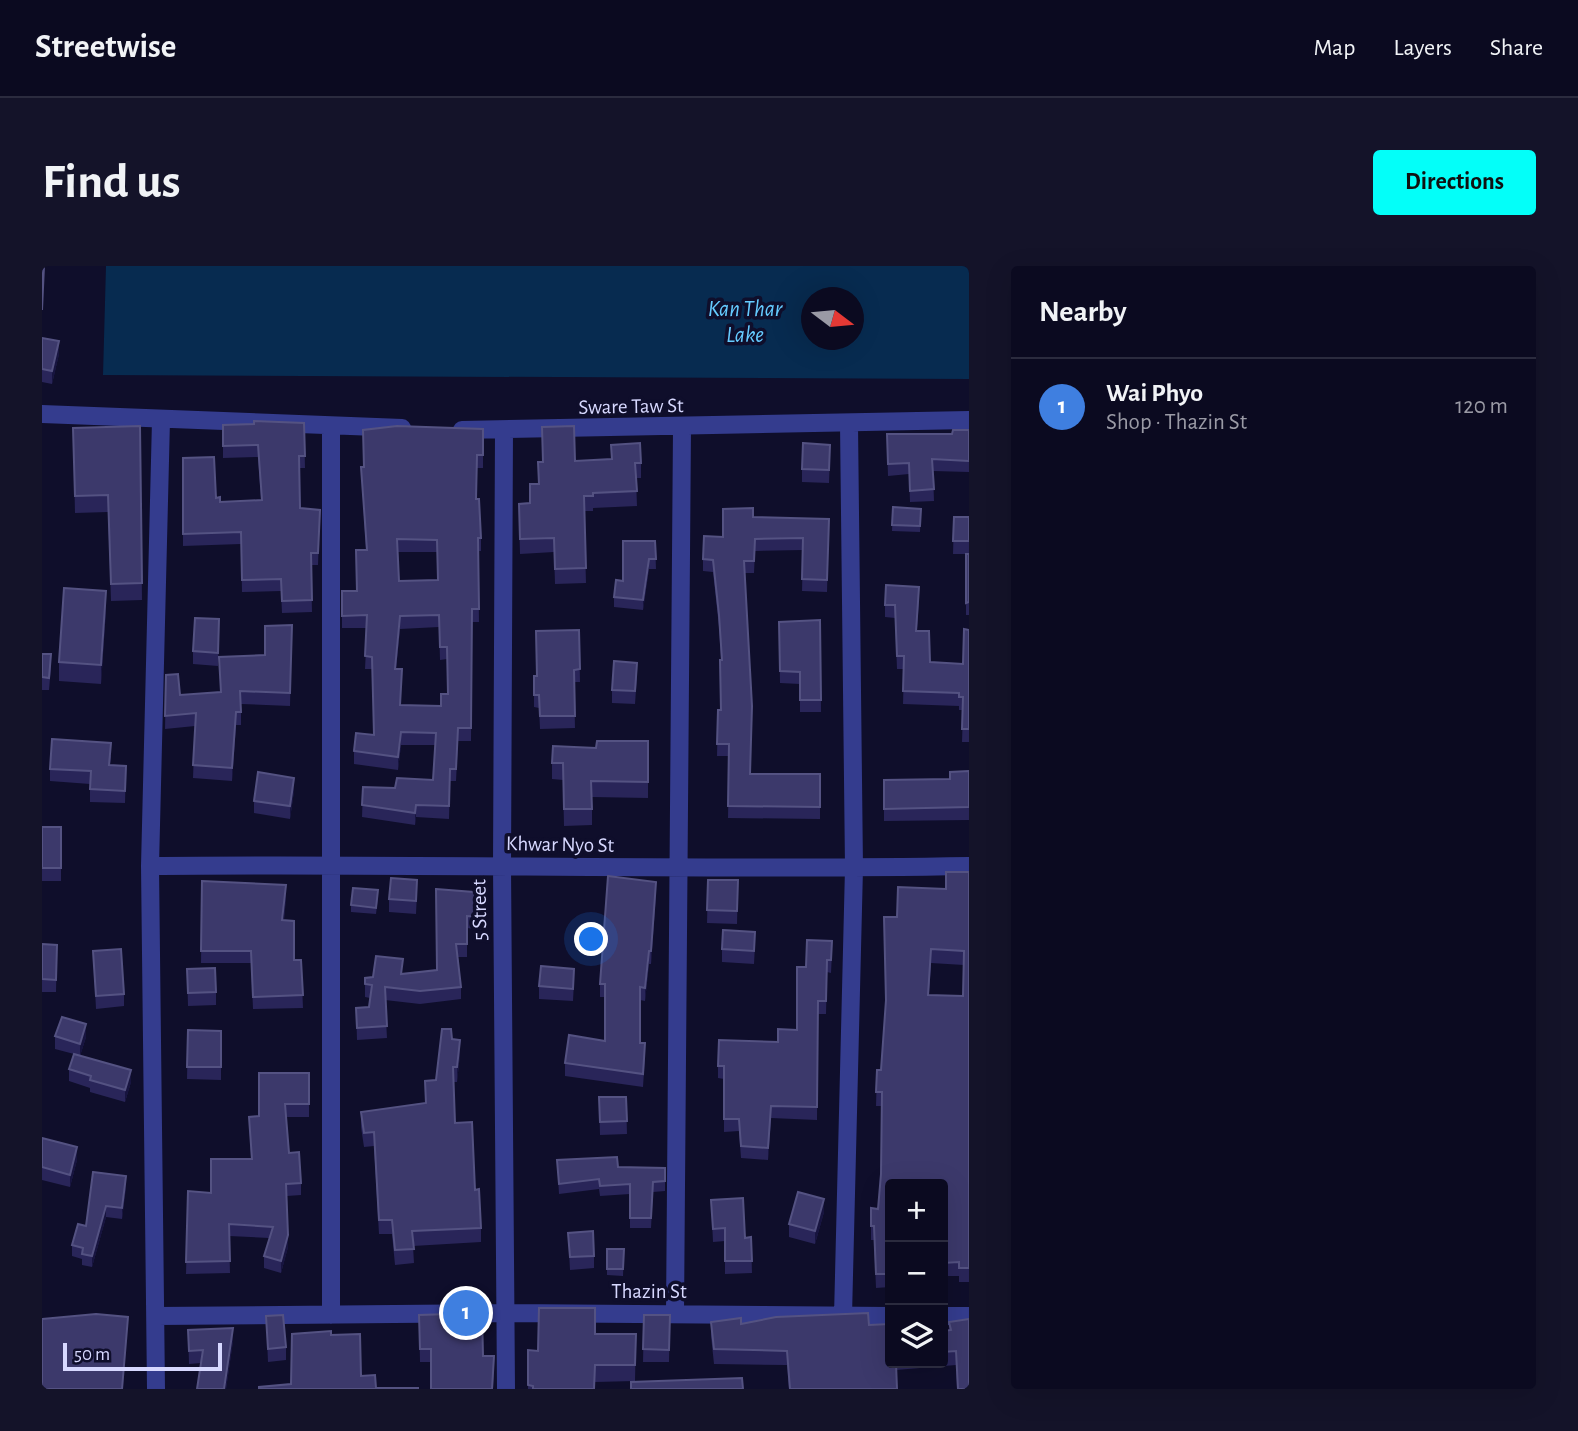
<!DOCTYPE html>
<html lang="en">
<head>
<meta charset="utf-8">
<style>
  :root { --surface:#0b0a20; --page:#141329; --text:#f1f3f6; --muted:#9a9aa5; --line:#2b2b3e; --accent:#03fff9 }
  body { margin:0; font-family:"Alegreya Sans",sans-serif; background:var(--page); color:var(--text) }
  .controls { position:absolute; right:21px; bottom:21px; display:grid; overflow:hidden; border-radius:7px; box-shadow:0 7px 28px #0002 }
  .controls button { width:63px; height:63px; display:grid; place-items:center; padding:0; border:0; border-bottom:2px solid var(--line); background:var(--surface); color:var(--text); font:35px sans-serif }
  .compass { position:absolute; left:759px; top:21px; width:63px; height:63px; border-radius:50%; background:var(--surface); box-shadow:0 7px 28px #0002; rotate:106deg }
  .scale { position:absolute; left:21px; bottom:18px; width:159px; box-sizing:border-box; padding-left:7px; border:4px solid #d7d8ff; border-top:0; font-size:19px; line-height:24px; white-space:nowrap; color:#d7d8ff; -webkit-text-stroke:5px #0f0e2b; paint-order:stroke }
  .you { position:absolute; left:550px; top:674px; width:24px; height:24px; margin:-18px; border:5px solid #fff; border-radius:50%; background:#1a73e8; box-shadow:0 0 0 10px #1a73e833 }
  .badge { display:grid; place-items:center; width:46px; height:46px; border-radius:50%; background:var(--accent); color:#fff; font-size:23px; font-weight:700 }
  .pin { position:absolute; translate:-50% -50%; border:4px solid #fff; box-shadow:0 2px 7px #0006 }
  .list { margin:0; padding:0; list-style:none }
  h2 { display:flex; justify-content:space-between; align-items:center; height:91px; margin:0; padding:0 28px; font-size:30px }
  h2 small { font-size:23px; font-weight:400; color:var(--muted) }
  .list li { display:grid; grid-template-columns:46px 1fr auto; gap:21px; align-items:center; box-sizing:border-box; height:98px; padding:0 28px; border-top:2px solid var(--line) }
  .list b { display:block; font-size:26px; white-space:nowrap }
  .list p { margin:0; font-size:23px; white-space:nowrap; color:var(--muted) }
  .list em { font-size:23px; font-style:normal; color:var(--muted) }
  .icon { flex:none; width:38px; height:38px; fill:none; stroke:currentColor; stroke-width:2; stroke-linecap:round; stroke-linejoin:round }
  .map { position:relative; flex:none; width:927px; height:1123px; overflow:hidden; border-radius:7px }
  header { display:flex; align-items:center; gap:42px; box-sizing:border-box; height:98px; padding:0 35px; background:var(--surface); border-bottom:2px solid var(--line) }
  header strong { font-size:33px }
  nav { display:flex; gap:38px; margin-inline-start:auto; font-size:24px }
  .intro { display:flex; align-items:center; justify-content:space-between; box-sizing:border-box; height:168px; padding:0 42px }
  h1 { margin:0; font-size:49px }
  .button { padding:18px 32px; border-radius:7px; background:var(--accent); color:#111; font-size:24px; font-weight:700 }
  main { display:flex; gap:42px; padding:0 42px }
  aside { flex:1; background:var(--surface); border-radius:7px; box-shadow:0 7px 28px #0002 }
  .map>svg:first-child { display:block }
  .water { fill:#072b50; fill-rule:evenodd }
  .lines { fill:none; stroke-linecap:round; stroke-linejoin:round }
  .minor { stroke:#343c8e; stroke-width:18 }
  .wall { fill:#292559; fill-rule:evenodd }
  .shaded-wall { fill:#17143f }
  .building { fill:#3c396b; stroke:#545282; stroke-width:2; fill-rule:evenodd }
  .labels { text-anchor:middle; stroke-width:7; stroke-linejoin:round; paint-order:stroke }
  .street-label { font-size:21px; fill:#d7d8ff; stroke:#0f0e2b }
  .water-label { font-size:23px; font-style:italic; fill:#65cbff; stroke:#0f0e2b }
</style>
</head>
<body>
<header>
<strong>Streetwise</strong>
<nav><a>Map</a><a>Layers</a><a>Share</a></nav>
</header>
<div class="intro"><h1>Find us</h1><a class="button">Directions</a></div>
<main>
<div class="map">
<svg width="927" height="1123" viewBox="0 0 927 1123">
  <rect width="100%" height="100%" fill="#0f0e2b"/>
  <path class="water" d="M64,0h863v113l-866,-4zM769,32h42v42h-42z"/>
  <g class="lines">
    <path class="minor" d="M0,148l360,14
      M289,161v888
      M420,164l507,-10
      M462,165l-2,435 4,523
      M108,600c273,-3 546,5 819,0
      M633,1047l7,-885
      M114,1050l350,-3 384,3
      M801,1050l11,-448 -5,-444
      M901,1050h26
      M114,1123l-6,-523 11,-446"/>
  </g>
  <path class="wall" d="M0,72l17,16 -7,30 -10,-2z
    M262,157l1,45h-6l1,40 20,2 -2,55h-7l1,47 -30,1 -1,-22 -39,1 -1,-48 -58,2v-88l37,44 41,-2 -3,-43 -35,1v-33z
    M98,160l2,174 -31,1 -3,-89 -33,1 -2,-85z
    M441,163v39h-6l-1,31 5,39v13h-3l1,71h-7l-1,119h-13l-2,40h-6l-1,38 -33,-2 -1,8 -53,-8 1,-30 32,1 38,-8 2,-35h-34l-3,25 -44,-6v-13l20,-16 -2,-66h-7l2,-41h-25v-37h15l9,-41 -5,-83zM356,286h39l1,28 -39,1zM397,361l1,33 7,-1v35l-6,12 -40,-1 -5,-36 4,-40z
    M927,164v42l-36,-1 1,30 -24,1 -1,-28 -21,2 -1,-30 65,-12z
    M569,179l30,18v15h-5l1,28 -44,2v3h-9l2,72 -31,1 -1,-32 -34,2 -1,-36 11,-15 8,-19 37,-23 36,-1z
    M788,192l-1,25 -27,-1v-13z
    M851,241l28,2 -1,23 -28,-1z
    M711,251l76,2 -2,73 -25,-1 1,-41 -48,1 -1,22h-9l5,201h70v45l-92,-1 1,-62h-12l1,-46h3v-50l-2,-33 -6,-55 -10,-1v-12l20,-22z
    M912,251h15v98h-3v-61h-13z
    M613,275l1,28h-7l-6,41 -29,-3v-10l9,-16z
    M877,333l-2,32 13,31 33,2 6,-34v112h-7l1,-32h-4v-4l-56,-2 1,-35h-7l-2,-51 -10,-1v-12z
    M64,344l-5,74 -42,-3v-19z
    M778,354l1,92h-21v-28l-20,-1 -1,-61z
    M250,359l-2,81 -49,-2v21h-5l-4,56 -39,-3 2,-52 -30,3 1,-54 14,20 40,-3 45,-37z
    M537,364l1,52h-6l1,46 -35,1 -1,-21 -5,-1v-31h3z
    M177,366l-1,34 -25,-2v-13z
    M0,388l9,13 -2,23h-7z
    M595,410l-2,28 -23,-1v-13z
    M606,475v57l-56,-1v28l-28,1 -1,-46 -11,-1v-16l44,-15z
    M69,490l-1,9 16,1 -1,37 -35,-1v-18l-40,-3v-12z
    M927,505v49l-85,1v-41l66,-1z
    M252,525l-4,28 -36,-6v-12z
    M0,561h19v54h-19z
    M927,606v410h-10v-6h-16v-92h-53v103l-14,1 -2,-48h-3v-14l7,-17 3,-35 1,-68h-6l1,-36h4l16,-153 49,-28zM889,697l33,2 -1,31 -34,-1z
    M666,614h30l-1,44 -30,-1z
    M160,615l84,17 -2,22 10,40h7l2,48 -50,1 -2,-46h-50z
    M394,623l50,17 -2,24 -17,-2v29h-9l3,30v12l-41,5 -35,-4 2,38 -30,2 -1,-32 13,-1 1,-9 -5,-1v-19l72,-8z
    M375,627l-1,21 -27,-2v-13z
    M614,628l-5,70h-2l-4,37 -5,-1v43l5,13 -2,31 -78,-11v-13l40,-22v-44h-5v-13z
    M336,631l-2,17 -25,-2v-7z
    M0,678l15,1 -1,47h-14z
    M713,679l-1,19 -32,-2v-13z
    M51,685l31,43v12l-28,3z
    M790,687l-1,20 -4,-1 -1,42h-8l-1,106 -46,-2 -3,42 -27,-2 -2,-27 -15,1v-53l-6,-1v-12l60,-24 19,-12 9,-63z
    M145,703l29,23v13l-28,1z
    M532,716l-1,19 -34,-2v-13z
    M146,764l33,1v49l-34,-1z
    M13,770l31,1 -6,19 51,26 -6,20 -35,-10v-4l-21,-7v-12l5,-15 -19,-5z
    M410,773l8,15 -3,28h-4l2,41 20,67 6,38v14l-68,4 1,17 -19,2 -3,-31h-13l-5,-88 -10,1 -3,-20v-15l65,-9z
    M267,807v44h-23l3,36 12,30v12l-14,1 1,51 -7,26 -17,-5v-12l5,-18 -40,-2 1,37 -44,1 2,-83 23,2 40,-34 -2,-42 10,-1z
    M557,831h27l1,37 -27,1z
    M0,872l35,22 -7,27 -28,-7z
    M515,894l61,7 47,1v23l-12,1 -2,36h-21v-34l-30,2 -1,-7 -40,5z
    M84,921l-4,32 -16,-2 -14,50 -10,-2v-6l-10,-3v-11l14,-19z
    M669,934l34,38 6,-1 1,36 -27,1v-33l-12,1z
    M782,946l-9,32 -26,-7v-13z
    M526,967l26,23v12l-24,2z
    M565,983h17l-1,27 -16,-1z
    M377,1049l64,41 11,13 -1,20h-62v-27h-11z
    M602,1049h26l-1,47h-26z
    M224,1050l20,31v13l-18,2z
    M669,1056l30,2 128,1 21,38h53v-32h6v-9l20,67h-12l-1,-24 -60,5 1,19h-108l-2,-24 -73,-1 -3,-28z
    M146,1064l45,11 -7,48h-29l4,-26 -12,1z
    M553,1068h41l-1,47 -40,1v7h-67v-39l10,1z"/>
  <path class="shaded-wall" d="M17,75v13l-7,30v-13z
    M607,293v10l-6,41v-10z
    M64,325v19l-5,74v-19z
    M358,350v13l-5,52v-12z
    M194,446v13l-4,56v-13z
    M359,466v13l-3,25v-13z
    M252,512v13l-4,28v-13z
    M374,539v12l-1,8v-12z
    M614,616v12l-5,70v-13z
    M244,619v13l-4,35v-13z
    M607,685v13l-4,37v-13z
    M44,758v13l-6,19v-12z
    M418,774v14l-3,28v-15z
    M89,804v12l-6,20v-12z
    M729,840v12l-3,42v-12z
    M35,881v13l-7,27v-12z
    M84,910v11l-4,32v-11z
    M782,933v13l-9,32v-13z
    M64,940v11l-14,50v-11z
    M246,969v12l-7,26v-12z
    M86,1051l-5,72h-1z
    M191,1062v13l-7,48h-2z"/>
  <path class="building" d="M0,0h2l-2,44z
    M0,72l17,3 -7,30 -10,-2z
    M212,155l50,2 1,33h-6l1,52 20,2 -2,43h-7l1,47 -30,1 -1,-22 -39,1 -1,-48 -58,2v-76l31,-1 2,41 4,-1v5l42,-2 -4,-55 -35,1v-21l31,-1z
    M98,160l2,157 -31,1 -3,-89 -33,1 -2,-68z
    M355,160l86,3v26h-6l-1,44h3l2,39h-3l1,71h-7l-1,119h-13l-2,41h-6l-1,37 -33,-1 -1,8 -53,-8 1,-18 32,1 2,-10 36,2 3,-47 -35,-1 -3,25 -44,-6 2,-18 18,2 -2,-78 -7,-1 2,-41 -25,1v-25h15l-1,-41h11l-6,-83h3l-1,-37zM355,273l40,1 1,40 -39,1zM397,349l1,32h7l1,47h-7v12l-41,-1 2,-36h-7l5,-53z
    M532,160l1,35 37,-2 -1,-14 29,-2 1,20h-6l2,28 -44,2v3h-9l2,72 -31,1 -1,-31 -34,1 -1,-35 11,-1v-19h9l-1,-22h5l-1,-35z
    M911,164h16v31l-37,-2 2,30 -24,2 -1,-28 -21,1 -1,-30h65z
    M761,177l27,2 -1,25 -27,-1z
    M851,241l28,2 -1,17 -28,-1z
    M711,242v9l76,2 -2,61 -25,-1 1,-41 -48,1 -1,22h-10l8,145 -2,68h70v33l-92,-1 1,-62h-12l1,-34h3l-1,-50h2l-3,-45 -6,-55 -10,-1 1,-23 19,1v-28z
    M912,251h15v24h-16z
    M581,275h32l1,18h-7l-6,41 -29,-3 2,-17 7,1z
    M924,288h3v48l-3,1z
    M844,319l33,2 -3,44h13l1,31 33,2 1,-35 5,1v99h-7l1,-32h-4v-4l-56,-2 1,-35h-7l-2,-51h-10z
    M22,322l42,3 -5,74 -42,-3z
    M153,352l24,1 -1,34 -25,-2z
    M778,354l1,80h-21v-28l-20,-1 -1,-49z
    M250,359l-2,68 -50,-2 1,21h-5l-4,56 -39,-3 3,-52 -31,3 1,-41 12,-1 2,21 41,-3 -2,-35 46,-2v-29z
    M537,364l1,39 -6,1 1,46h-35l-1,-21h-5v-19h3l-1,-45z
    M0,388h9l-2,24 -7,-1z
    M572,395l23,2 -2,28 -23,-1z
    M10,473l59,4 -2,22 17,1 -1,25 -35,-2 1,-18 -41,-2z
    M555,475h51v41l-57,-1 1,28h-28l-1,-46h-11l1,-17 43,2z
    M927,505v36l-85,2v-29l66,-1v-7z
    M216,506l36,6 -4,28 -36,-5z
    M0,561h19v41h-19z
    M904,606h23v396h-10v-6l-16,1v-79h-53v90h-14l-2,-48h-3v-18l7,1 3,-35 1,-82h-6l1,-22h4l5,-70 -2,-83h13l1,-30 48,2zM889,683l33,2 -1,45 -35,-1z
    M566,610l48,6 -5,69h-2l-4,37 -5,-1v56h5l-2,31 -78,-11 4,-28 36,6v-57h-5z
    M349,612l26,2 -1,21 -27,-2z
    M666,614h30l-1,31 -30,-1z
    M160,615l84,4 -4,35 12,1v39h7l2,35 -50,2 -2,-46h-50z
    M311,622l25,2 -2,18 -25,-3z
    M394,623l50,4 -2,24 -17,-1v28h-11l5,43 -41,4 -35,-4 2,39 -30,2 -1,-20 13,-1 3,-22 -7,-1v-6l8,-1 3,-21 27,3 -2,15 36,-4z
    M681,664l32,2 -1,19 -32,-2z
    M765,674l25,1 -1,19h-4l-1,41h-8l-1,106 -46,-1 -3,42 -27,-2 -2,-27h-15v-53h-6l1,-26 59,2v-13l19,1v-63h9z
    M0,678l15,1 -1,35 -14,-1z
    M79,683l3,45 -28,2 -3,-45z
    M499,700l33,3 -1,20 -34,-3z
    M173,702l1,24 -28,1 -1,-24z
    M20,751l24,7 -6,20 -25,-8z
    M400,763h9l1,10 8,1 -3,27h-4l2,56 17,-1 3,68 4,-1 2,39 -69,3 2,18 -19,1 -3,-30h-13l-5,-88 -10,1 -3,-21 65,-9 -1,-22 11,-1z
    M146,764l33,1v36h-34z
    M32,788l57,16 -6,20 -35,-10 1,-4 -22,-7z
    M217,807h50v31h-24l4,49 10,-1 2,31 -15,1 2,51 -7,26 -17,-5 9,-29 -44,-3 1,37 -44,1 2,-71 23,2v-34h41l-3,-42 10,-1z
    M557,831h27l1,24 -27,1z
    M0,872l35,9 -7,28 -28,-8z
    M575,891l1,10 47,1v13l-12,1 -2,36h-21v-34l-30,2 -1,-7 -40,5 -2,-24z
    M51,906l33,4 -4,32 -16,-2 -14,50 -10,-2 1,-6 -11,-3 6,-21 8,2z
    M756,926l26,7 -9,32 -26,-7z
    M701,932l2,40 6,-1 1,24h-27v-33l-12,1 -2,-29z
    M551,965l1,25 -24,1 -2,-24z
    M565,983h17l-1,20h-16z
    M497,1042h56v26h41l-1,31h-40l-1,24h-61v-3l-5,-1v-35l10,1z
    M440,1047l1,43h11l-2,33h-61v-40h-11l-1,-34z
    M826,1047l1,12 21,-1v39h6l1,26h-107l-3,-38 -73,-2 -3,-27 30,-4v6l35,-7z
    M54,1048l32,3 -6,72h-80v-70z
    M241,1049l3,32 -18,2 -2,-33z
    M602,1049h26l-1,35 -26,-1z
    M927,1053v70h-11l-2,-38 -13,1v-21l8,-1 -2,-8z
    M191,1062l-9,61h-27l6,-39 -14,1 -1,-21z
    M289,1065v4l29,-1 1,42 14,-1 1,13h42v1h-159v-2l32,-3 1,-50z
    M700,1112l1,11h-112v-7z"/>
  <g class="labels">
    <g class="street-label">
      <text transform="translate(589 140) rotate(-1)" y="7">Sware Taw St</text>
      <text transform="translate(518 578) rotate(1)" y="7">Khwar Nyo St</text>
      <text transform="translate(437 644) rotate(-91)" y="7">5 Street</text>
      <text x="607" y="1032">Thazin St</text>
    </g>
    <g class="water-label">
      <text x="703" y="50">Kan Thar<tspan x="703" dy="26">Lake</tspan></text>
    </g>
  </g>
</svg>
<div class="controls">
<button>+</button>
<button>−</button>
<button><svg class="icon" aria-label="layers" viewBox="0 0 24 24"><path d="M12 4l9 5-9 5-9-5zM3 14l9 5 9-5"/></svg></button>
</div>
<svg class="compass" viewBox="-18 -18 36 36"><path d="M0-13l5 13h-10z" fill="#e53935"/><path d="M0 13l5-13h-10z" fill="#9a9aa5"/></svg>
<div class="scale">50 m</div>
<div class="you"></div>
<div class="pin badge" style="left:424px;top:1047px;background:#3f7fe0">1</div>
</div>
<aside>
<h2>Nearby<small></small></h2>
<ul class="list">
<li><span class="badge" style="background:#3f7fe0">1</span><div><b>Wai Phyo</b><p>Shop · Thazin St</p></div><em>120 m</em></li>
</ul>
</aside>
</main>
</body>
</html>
